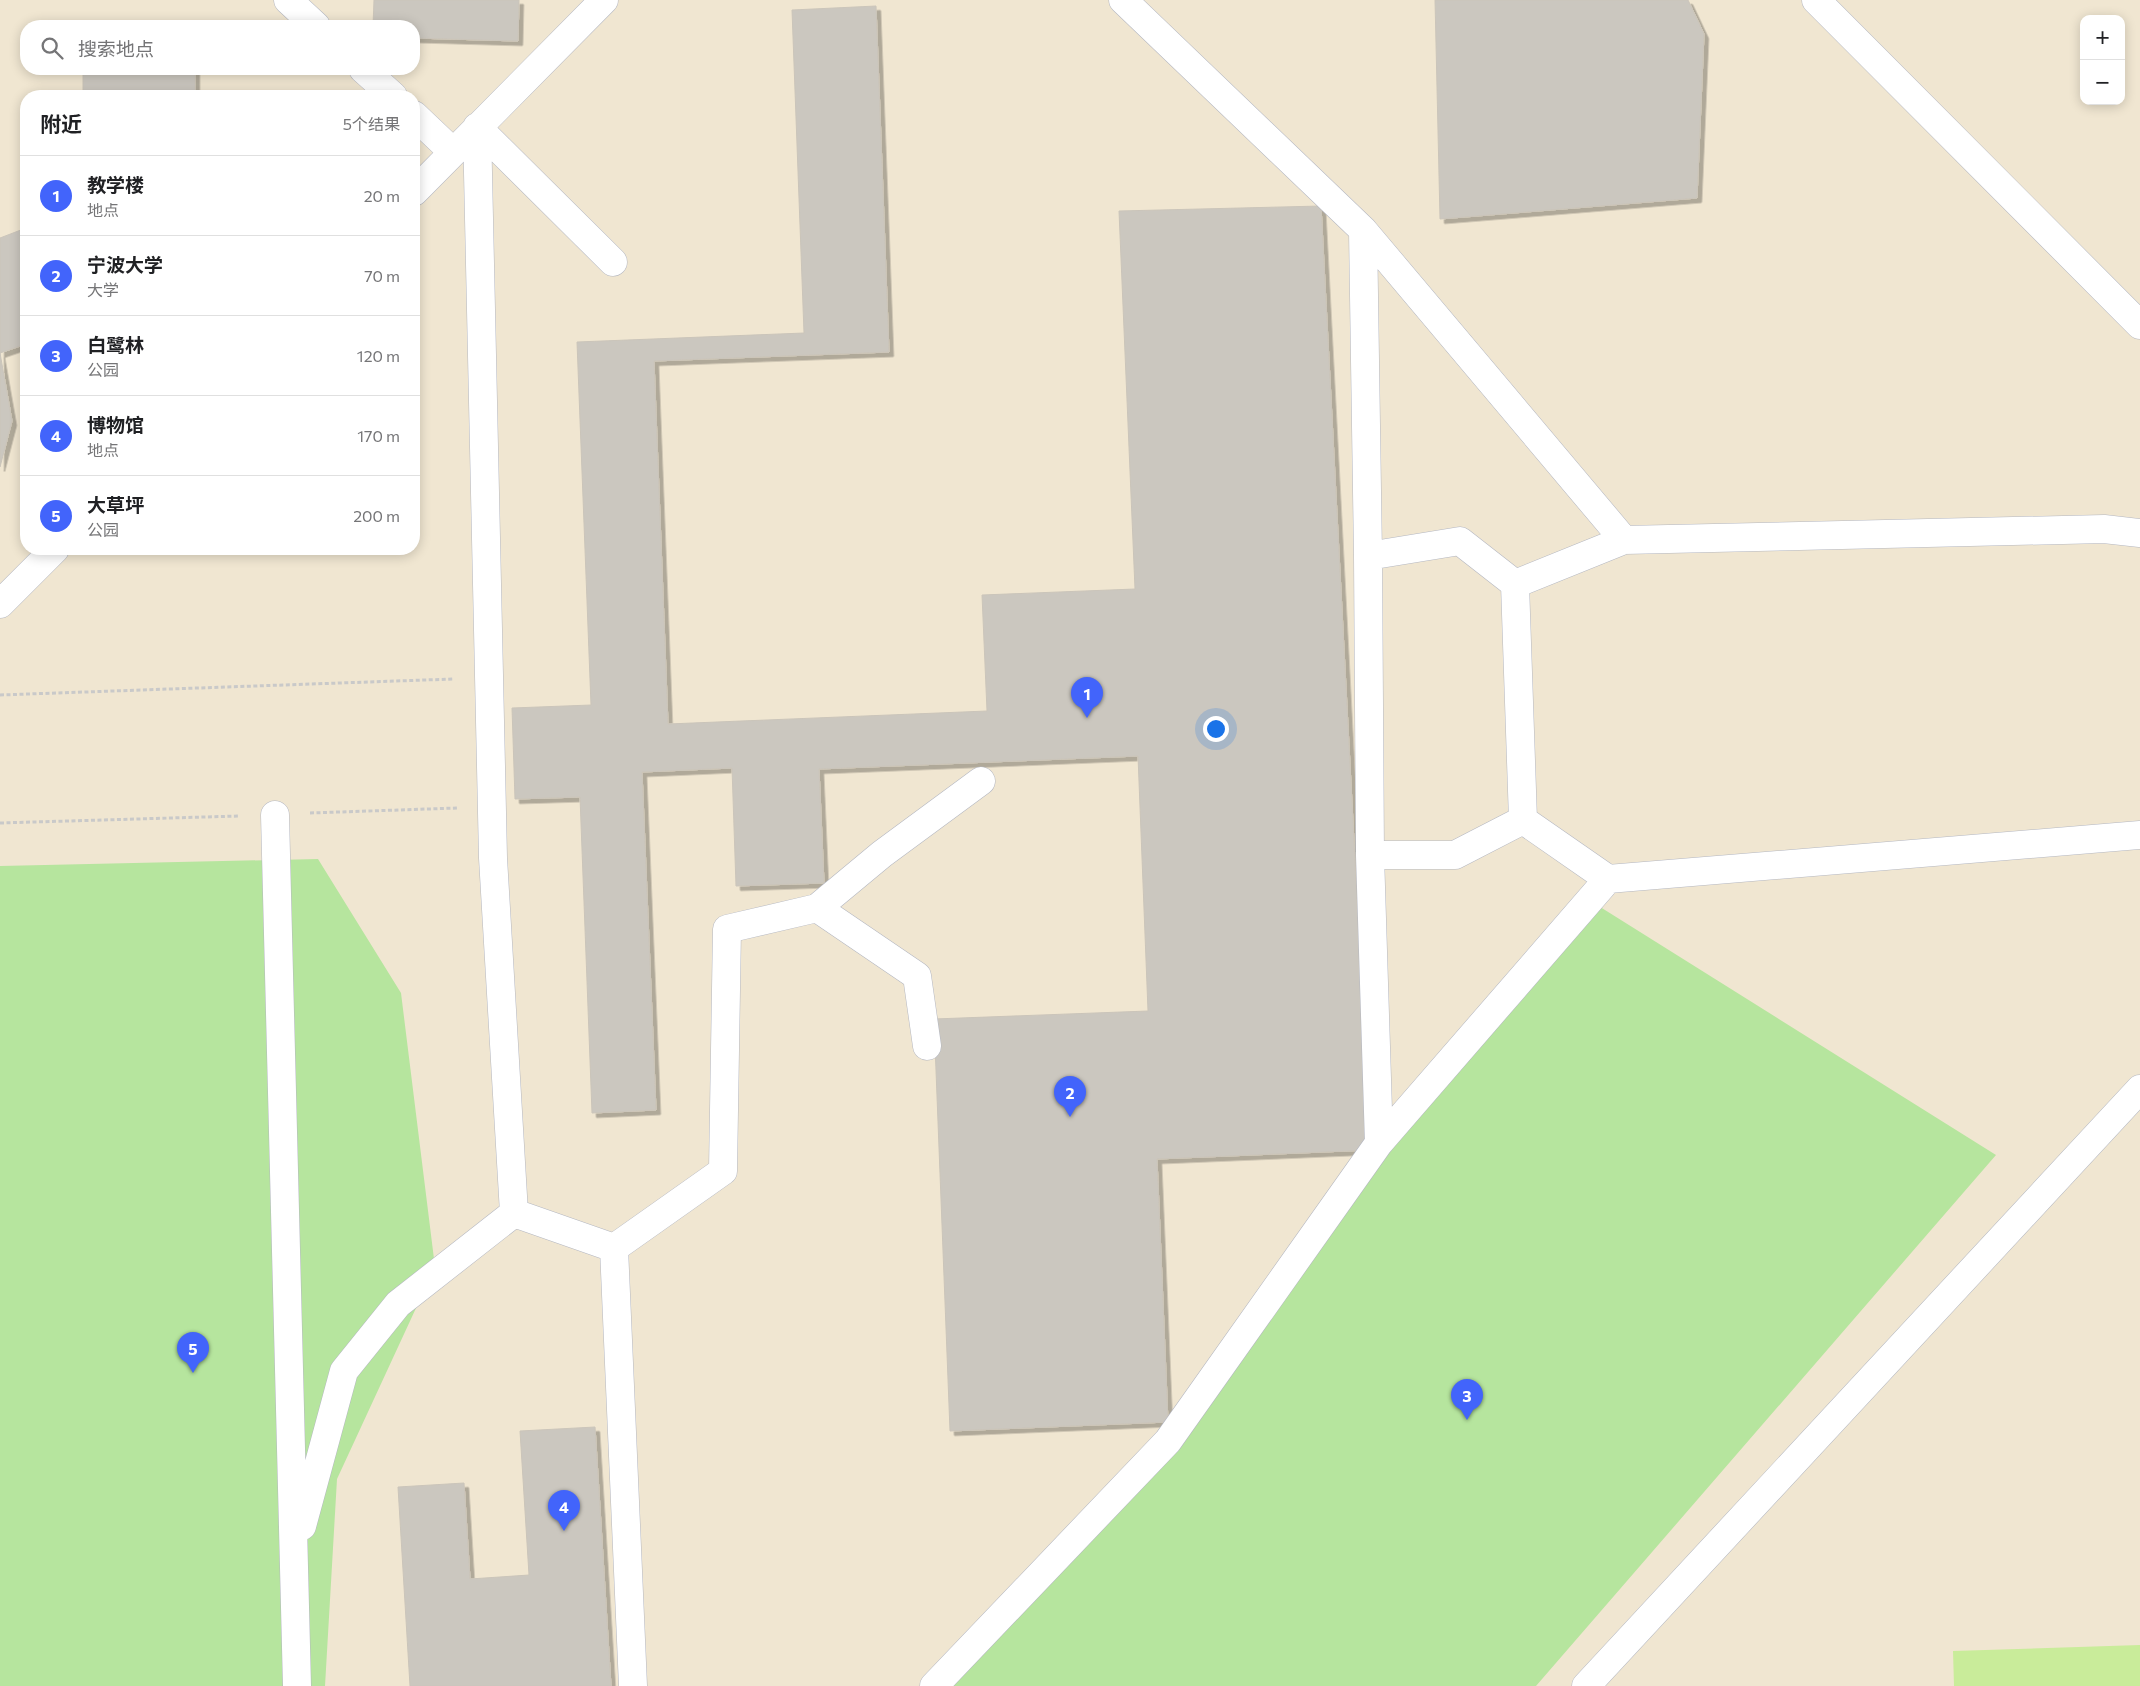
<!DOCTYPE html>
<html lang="zh">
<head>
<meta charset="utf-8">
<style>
  :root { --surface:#fff; --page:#f6f6f6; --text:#202124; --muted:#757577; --line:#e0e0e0; --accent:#4264fb }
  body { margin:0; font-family:Commissioner,"Noto Sans SC",sans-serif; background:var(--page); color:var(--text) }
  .controls { position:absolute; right:15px; top:15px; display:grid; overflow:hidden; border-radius:10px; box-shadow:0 2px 12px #0003 }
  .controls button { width:45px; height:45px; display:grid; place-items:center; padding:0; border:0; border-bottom:1px solid var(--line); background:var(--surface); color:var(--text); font:25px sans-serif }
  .you { position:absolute; left:1215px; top:728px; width:18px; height:18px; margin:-12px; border:4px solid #fff; border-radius:50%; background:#1a73e8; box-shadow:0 0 0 8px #1a73e833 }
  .badge { display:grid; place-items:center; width:32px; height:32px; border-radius:50%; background:var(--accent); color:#fff; font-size:16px; font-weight:700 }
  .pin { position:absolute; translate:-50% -41px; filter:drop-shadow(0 1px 2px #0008) }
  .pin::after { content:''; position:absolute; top:26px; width:18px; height:15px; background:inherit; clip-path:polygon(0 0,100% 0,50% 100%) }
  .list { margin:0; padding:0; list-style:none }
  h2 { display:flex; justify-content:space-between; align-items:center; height:65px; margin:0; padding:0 20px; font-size:21px }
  h2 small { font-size:16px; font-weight:400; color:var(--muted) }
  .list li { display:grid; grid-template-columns:32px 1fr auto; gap:15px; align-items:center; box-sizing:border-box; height:80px; padding:0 20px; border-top:1px solid var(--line) }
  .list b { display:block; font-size:19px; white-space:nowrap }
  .list p { margin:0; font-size:16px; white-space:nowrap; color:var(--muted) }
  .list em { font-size:16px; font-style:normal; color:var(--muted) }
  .icon { flex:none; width:28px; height:28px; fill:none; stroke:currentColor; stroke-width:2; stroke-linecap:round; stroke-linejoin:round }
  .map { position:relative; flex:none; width:2140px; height:1686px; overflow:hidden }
  .search { position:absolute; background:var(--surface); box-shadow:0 2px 12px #0003; left:20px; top:20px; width:400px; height:55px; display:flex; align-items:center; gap:12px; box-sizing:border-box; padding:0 18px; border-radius:20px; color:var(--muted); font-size:19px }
  .panel { position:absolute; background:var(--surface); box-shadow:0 2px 12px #0003; left:20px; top:90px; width:400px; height:465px; border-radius:20px }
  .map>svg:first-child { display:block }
  .education { fill:#f0e6d1; fill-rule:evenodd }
  .green { fill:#b6e59e }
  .pitch { fill:#c9ec9a }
  .building { fill:#cbc7bf; stroke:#cbc5ba; filter:url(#shadow) }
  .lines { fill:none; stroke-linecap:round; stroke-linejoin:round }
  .minor-casing { stroke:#b4b7c1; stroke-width:29 }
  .path { stroke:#c9c9c9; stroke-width:3; stroke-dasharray:4 2.5; stroke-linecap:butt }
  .minor { stroke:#fff; stroke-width:28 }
</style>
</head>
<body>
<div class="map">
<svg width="2140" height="1686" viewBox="0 0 2140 1686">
  <defs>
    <filter id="shadow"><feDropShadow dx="4.5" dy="4.5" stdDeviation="0" flood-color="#0004"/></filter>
  </defs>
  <rect width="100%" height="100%" fill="#efe9e1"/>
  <path class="education" d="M0,0h2140v1686h-2140zM2084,19h37v82h-37zM26,26h388v43h-388zM26,96h388v453h-388z"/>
  <path class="green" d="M318,859l83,134 34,274 -98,212 -12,207h-325v-820z
    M1589,900l407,255 -460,531h-584z"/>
  <path class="pitch" d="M2140,1645v41h-186l-1,-35z"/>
  <path class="building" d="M374,0h145l-1,41 -104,-3v-12h-41z
    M1435,0h253l16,34 -7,164 -257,21z
    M876,6l13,346 -235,9 14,363 319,-13 -5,-116 153,-6 -16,-378 202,-5 49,944 -213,9 11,263 -218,9 -16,-412 214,-8 -10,-255 -319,13 5,114 -88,3 -4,-118 -90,4 14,338 -64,3 -12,-316 -65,2 -3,-91 79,-3 -14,-363 227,-9 -12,-323z
    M83,69h112v27h-112z
    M26,228v116l-26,9 12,68 -12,46v-229z
    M595,1427l16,259h-201l-12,-199 66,-4 6,96 59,-4 -9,-144z"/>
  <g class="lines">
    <defs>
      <path id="minor" d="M288,0l28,26
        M1123,0l240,230 261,310 480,-11 36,4
        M1816,0l324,325
        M363,69l30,27
        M414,115l39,37
        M477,127l16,731 21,355
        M477,127l136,135
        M414,192l190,-192
        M1363,230l5,326 2,299 9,288
        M1368,556l92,-15 55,43
        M0,604l55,-55
        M275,815l22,871
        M1370,855h85l68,-35
        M1608,879l-85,-59 -8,-236 109,-44
        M817,908l100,68 10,70
        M514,1213l100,35 19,438
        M614,1248l109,-77 4,-242 90,-21 65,-54 99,-73
        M302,1526l42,-155 54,-67 116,-91
        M934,1686l234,-245 211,-298 229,-264 532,-44
        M1586,1686l554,-597"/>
    </defs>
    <use href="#minor" class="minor-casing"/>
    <path class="path" d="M0,695l453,-16
      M310,813l147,-5
      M0,823l239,-7"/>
    <use href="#minor" class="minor"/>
  </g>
</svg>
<div class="controls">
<button>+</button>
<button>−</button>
</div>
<div class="you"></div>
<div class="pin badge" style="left:1087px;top:718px">1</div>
<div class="pin badge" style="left:1070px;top:1117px">2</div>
<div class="pin badge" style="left:1467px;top:1420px">3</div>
<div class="pin badge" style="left:564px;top:1531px">4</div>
<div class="pin badge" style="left:193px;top:1373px">5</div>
<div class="search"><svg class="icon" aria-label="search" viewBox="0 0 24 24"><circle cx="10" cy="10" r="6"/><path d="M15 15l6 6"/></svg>搜索地点</div>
<section class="panel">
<h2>附近<small>5个结果</small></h2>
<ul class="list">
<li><span class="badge">1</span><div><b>教学楼</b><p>地点</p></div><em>20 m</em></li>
<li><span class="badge">2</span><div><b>宁波大学</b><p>大学</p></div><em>70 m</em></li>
<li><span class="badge">3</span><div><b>白鹭林</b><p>公园</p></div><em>120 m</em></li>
<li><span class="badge">4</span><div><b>博物馆</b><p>地点</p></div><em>170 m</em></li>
<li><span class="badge">5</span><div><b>大草坪</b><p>公园</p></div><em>200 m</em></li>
</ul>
</section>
</div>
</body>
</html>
